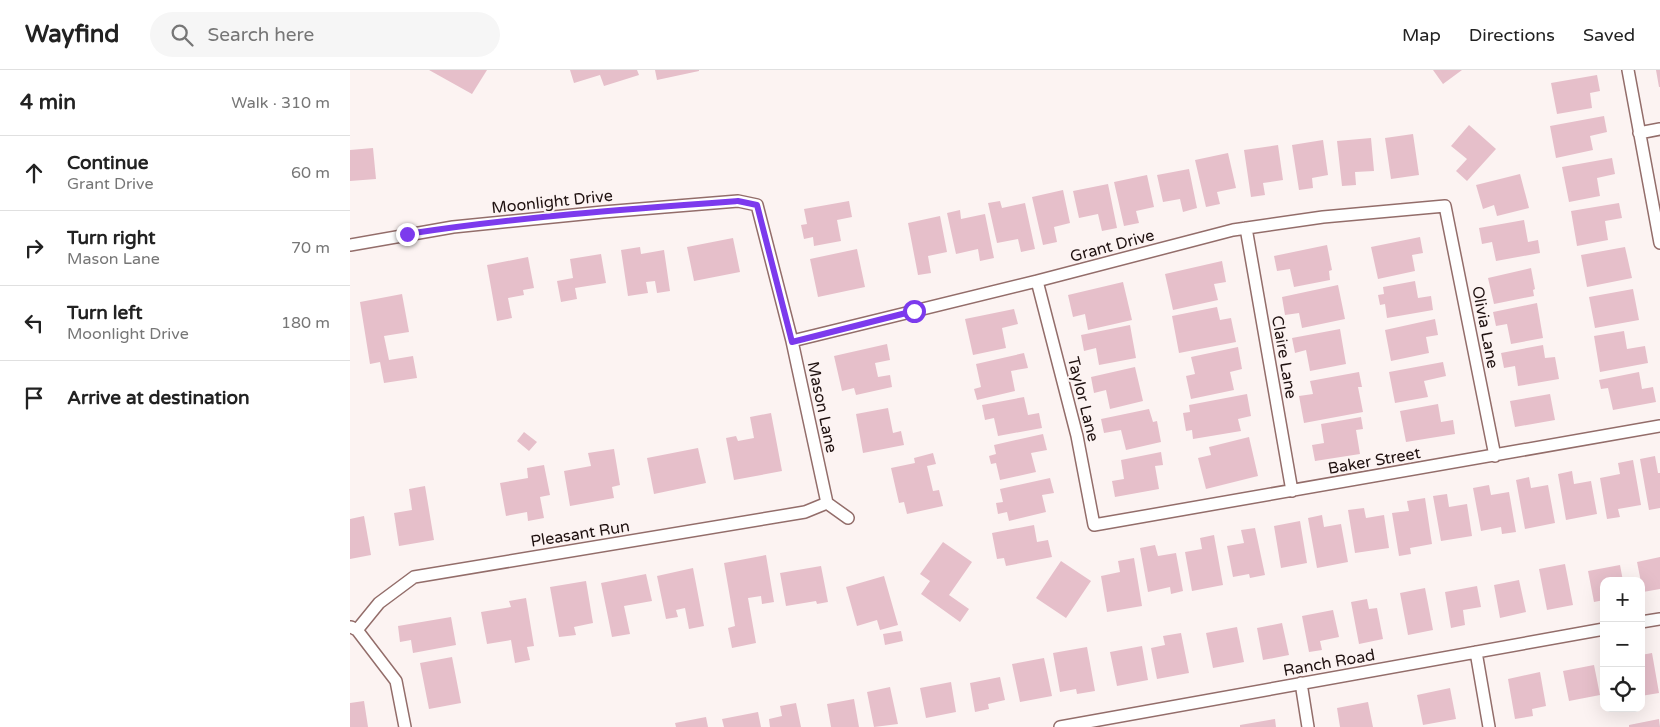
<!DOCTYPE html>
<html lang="en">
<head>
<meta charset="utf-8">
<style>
  :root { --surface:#fff; --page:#f6f6f6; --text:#222; --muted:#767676; --line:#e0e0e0 }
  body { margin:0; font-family:"Varela Round",sans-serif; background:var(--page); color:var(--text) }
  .controls { position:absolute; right:15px; bottom:15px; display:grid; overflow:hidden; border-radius:10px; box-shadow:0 5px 20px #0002 }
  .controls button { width:45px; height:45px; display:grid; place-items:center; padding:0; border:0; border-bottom:1px solid var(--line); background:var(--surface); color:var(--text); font:25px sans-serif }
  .stop { position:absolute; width:15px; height:15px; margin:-11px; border:4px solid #7c3aed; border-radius:50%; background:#fff }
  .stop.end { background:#7c3aed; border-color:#fff; box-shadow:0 1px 5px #0008 }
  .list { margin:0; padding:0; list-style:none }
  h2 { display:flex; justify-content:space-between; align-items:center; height:65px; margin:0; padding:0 20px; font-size:21px }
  h2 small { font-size:16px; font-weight:400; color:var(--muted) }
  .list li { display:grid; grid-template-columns:32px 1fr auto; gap:15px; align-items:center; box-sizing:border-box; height:75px; padding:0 20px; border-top:1px solid var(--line) }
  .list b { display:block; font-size:19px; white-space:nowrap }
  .list p { margin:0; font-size:16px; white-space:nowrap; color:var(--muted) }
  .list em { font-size:16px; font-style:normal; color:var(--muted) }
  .icon { flex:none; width:28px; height:28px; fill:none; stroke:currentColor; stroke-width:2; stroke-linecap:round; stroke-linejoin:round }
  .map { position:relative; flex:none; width:1310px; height:657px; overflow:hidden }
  header { display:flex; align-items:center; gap:30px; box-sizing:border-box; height:70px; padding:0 25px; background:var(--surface); border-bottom:1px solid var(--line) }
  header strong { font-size:24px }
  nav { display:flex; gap:28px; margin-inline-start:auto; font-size:18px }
  .search { width:350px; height:45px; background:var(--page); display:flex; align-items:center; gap:12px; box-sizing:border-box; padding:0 18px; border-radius:28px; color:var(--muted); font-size:19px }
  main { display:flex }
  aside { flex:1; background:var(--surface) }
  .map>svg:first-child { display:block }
  .building { fill:#e6bfca }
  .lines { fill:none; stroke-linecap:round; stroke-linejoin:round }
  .street-casing { stroke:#936d6a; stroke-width:14 }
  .street { stroke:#fff; stroke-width:11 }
  .route { stroke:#7c3aed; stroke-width:6 }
  .labels { text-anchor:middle; stroke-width:4.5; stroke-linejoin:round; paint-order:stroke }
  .street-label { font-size:16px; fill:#1f1110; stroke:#fcf3f2 }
</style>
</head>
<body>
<header>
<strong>Wayfind</strong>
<div class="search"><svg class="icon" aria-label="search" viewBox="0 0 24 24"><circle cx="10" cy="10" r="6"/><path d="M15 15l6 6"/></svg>Search here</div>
<nav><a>Map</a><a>Directions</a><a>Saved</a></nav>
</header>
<main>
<aside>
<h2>4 min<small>Walk · 310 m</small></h2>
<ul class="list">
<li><svg class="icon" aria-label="ahead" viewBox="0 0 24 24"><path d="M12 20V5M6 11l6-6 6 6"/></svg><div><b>Continue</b><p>Grant Drive</p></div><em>60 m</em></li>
<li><svg class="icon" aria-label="right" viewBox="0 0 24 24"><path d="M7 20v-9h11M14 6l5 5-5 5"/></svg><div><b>Turn right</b><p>Mason Lane</p></div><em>70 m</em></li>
<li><svg class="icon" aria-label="left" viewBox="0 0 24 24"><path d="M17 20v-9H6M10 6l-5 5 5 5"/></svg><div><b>Turn left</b><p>Moonlight Drive</p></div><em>180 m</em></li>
<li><svg class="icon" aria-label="arrive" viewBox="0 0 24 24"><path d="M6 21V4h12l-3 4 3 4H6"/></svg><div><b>Arrive at destination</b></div></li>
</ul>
</aside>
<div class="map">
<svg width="1310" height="657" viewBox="0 0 1310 657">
  <rect width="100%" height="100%" fill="#fcf3f2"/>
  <path class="building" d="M79,0h58l-15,24z
    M220,0h67l2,5 -35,11 -4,-11 -26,8z
    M305,0h44v1l-42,9z
    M1083,0h29l-19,14z
    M1306,0h4v17h-1z
    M1247,5l3,16 -10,2 2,15 -35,6 -6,-31z
    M1254,46l3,16 -17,4 3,14 -37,8 -6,-32z
    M1119,55l27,24 -29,32 -11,-10 11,-12 -16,-13z
    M1063,64l6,41 -28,4 -6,-41z
    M1021,68l3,33 -19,1 1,13 -14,1 -5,-45z
    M973,70l5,35 -16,3 1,10 -14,2 -7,-45z
    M928,75l5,35 -20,3 2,12 -14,2 -7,-47z
    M23,78l3,31 -26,2v-31z
    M878,83l8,35 -19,4 3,12 -14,3 -11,-47z
    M1262,88l3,16 -18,4 3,18 -31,6 -7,-35z
    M839,99l8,39 -14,4 -3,-13 -17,3 -6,-27z
    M1170,104l9,34 -32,8 -3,-11 -11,4 -7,-24z
    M797,105l7,32 -18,4 3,12 -15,3 -10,-44z
    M758,114l9,44 -15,3 -4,-17 -19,4 -6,-27z
    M713,120l7,33 -16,4 3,15 -14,3 -11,-48z
    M499,131l3,16 -15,3 4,21 -27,5 -1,-9 -9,2 -3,-14 6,-1 -3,-15z
    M650,131l2,7 23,-5 10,46 -14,3 -3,-13 -21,4 -9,-40z
    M1269,133l3,15 -17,3 3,19 -31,6 -6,-35z
    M610,140l1,9 24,-5 9,44 -14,3 -2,-12 -22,5 -9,-41z
    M590,146l7,36 -19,4 3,17 -13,2 -10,-52z
    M1174,150l4,22 10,-2 2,13 -44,8 -4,-19 -10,2 -3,-16z
    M1070,167l3,16 -11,2 3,16 -37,8 -7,-32z
    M383,168l7,34 -46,9 -7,-34z
    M977,175l5,25 -3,1 1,9 -36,7 -4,-18 -13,2 -3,-15z
    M290,177l1,7 23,-4 6,41 -13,2 -2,-12 -9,1 2,11 -20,3 -7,-46z
    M1275,177l7,31 -45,9 -6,-32z
    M507,179l8,38 -47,10 -8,-38z
    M251,184l5,29 -31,5 2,11 -16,3 -4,-21 16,-3 -3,-19z
    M178,187l6,31 -11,2 1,5 -16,3 4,20 -15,3 -10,-56z
    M872,191l4,21 -12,2 4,16 -45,10 -8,-36z
    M1181,198l4,21 -2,1 1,6 -40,8 -6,-26z
    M1065,211l3,17 13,-2 2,14 -46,8 -2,-14 -5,1 -2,-10 6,-1 -1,-7z
    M773,212l9,38 -44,10 -3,-16 -12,3 -5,-22z
    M988,215l7,34 -43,9 -3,-15 -14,2 -3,-18z
    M1283,219l6,31 -44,8 -6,-31z
    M52,224l7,38 -25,4 5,24 24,-4 4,22 -33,5 -4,-21 -10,2 -10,-62z
    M1187,233l6,35 -32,6 -4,-20 -11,2 -3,-14z
    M867,237l3,13 11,-2 5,24 -57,11 -7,-37z
    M664,239l4,15 -16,4 4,20 -33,7 -8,-36z
    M1085,249l3,16 -12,2 3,16 -38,8 -6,-31z
    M780,255l6,33 -37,7 -3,-17 -12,3 -3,-16z
    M990,259l6,35 -36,7 -4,-21 -11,3 -3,-15z
    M1274,261l3,18 18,-3 3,17 -48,9 -6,-36z
    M537,274l3,16 -15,3 3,14 12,-2 2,12 -36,8 -2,-7 -12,3 -8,-35z
    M1193,275l2,13 10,-1 4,22 -41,7 -3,-20 -11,2 -3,-15z
    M888,277l4,22 -12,3 4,18 -43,9 -5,-23 9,-2 -4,-17z
    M674,283l4,15 -17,3 4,20 -38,9 -3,-11 7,-2 -5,-23z
    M1093,292l3,14 -22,5 4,16 -33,6 -6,-31z
    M785,297l8,34 -33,8 -4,-19 -12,3 -3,-16z
    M1009,302l3,15h-4l5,25 -59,11 -5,-27 14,-2 -3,-13z
    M1289,302l3,17 11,-2 3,15 -43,8 -5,-22 -7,1 -2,-9z
    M897,324l4,22 -13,3 3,12 -48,8 -1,-9 -6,1 -3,-18 7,-1 -1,-7z
    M1200,324l5,26 -40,7 -5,-26z
    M674,327l4,18 11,-2 3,15 -44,8 -4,-18 -9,2 -3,-15z
    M1088,334l3,18 12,-2 2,14 -49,8 -6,-31z
    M538,338l5,25 8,-2 3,14 -41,8 -7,-39z
    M799,339l4,13 4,-1 4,21 -35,8 -5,-20 -17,3 -3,-14z
    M421,343l11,58 -48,9 -8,-42 10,-2 2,5 16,-3 -4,-21z
    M1011,347l2,12 -7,1 4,24 -45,7 -3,-16 12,-2 -3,-19z
    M174,362l13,10 -8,9 -12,-10z
    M693,364l4,16 -16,3 5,19 -36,8 -4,-17 -5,1 -2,-8 7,-2 -2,-9z
    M899,367l9,39 -52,13 -8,-31 13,-3 -2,-8z
    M348,378l8,35 -52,11 -7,-36z
    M264,379l6,36 -8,2 2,11 -44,8 -6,-35 27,-5 -3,-13z
    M811,382l2,13 -8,1 4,23 -44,8 -3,-16 12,-2 -3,-19z
    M583,383l3,11 -9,2 6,25 6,-1 4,16 -36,8 -3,-12 -5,1 -8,-35 24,-5 -1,-5z
    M1305,386l3,17h2v35l-11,2 -9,-51z
    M1283,390l8,45 -23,4 2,8 -13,2 -7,-41 20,-4 -2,-11z
    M194,395l6,30 -10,2 4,21 -16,3 -1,-9 -21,4 -6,-33 28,-5 -1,-10z
    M1222,401l2,13 17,-3 6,33 -31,6 -8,-46z
    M1179,407l2,11 17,-3 7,38 -30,6 -9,-49z
    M700,408l4,15 -12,2 4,17 -37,9 -2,-9 -9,2 -2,-11 7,-1 -3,-13z
    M1139,415l2,10 18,-3 7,40 -14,2 -1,-7 -20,4 -8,-43z
    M75,416l9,54 -35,6 -5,-33 18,-3 -3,-21z
    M1097,424l2,13 18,-3 5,32 -31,5 -8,-45z
    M1075,428l7,46 -22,4 1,6 -12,2 -7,-43 17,-2 -2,-10z
    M1014,438l2,10 18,-3 5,33 -34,5 -7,-43z
    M972,445l2,12 17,-3 7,38 -31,6 -9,-50z
    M14,446l7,39 -21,4v-40z
    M950,451l7,42 -26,5 -7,-42z
    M684,455l3,17 11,-2 4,17 -46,9 -2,-8 -7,1 -5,-26z
    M905,458l10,47 -15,3 -1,-4 -16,3 -6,-31 17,-3 -3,-13z
    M864,465l9,50 -31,6 -7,-39 17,-3 -2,-11z
    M593,472l29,20 -23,33 20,14 -9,13 -39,-28 9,-13 -10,-7z
    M805,475l3,11 18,-3 7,38 -12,3 -1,-7 -22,5 -8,-44z
    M416,485l8,47 -12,2 -1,-8 -13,2 8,45 -24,5 -4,-20 7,-2 -11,-63z
    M1310,487v32l-17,3 -6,-30z
    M784,488l8,48 -35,6 -6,-36 19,-4 -2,-11z
    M711,491l30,20 -25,37 -30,-20z
    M1215,494l8,41 -26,5 -8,-41z
    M1270,495l3,16h-19v19l-10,2 -6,-31z
    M471,496l7,36 -11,2 -1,-3 -30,5 -6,-33z
    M343,498l11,58 -15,3 -4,-21 -9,2 2,7 -12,2 -9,-43z
    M296,504l6,27 -28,5 6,28 -18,3 -11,-54z
    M534,506l14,49 -18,5 -3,-10 -20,6 -11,-39z
    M1169,510l7,32 -26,6 -6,-33z
    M236,511l7,42 -19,4 2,8 -17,2 -9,-50z
    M1127,516l4,21 -18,3 2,15 -14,3 -6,-36z
    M1075,518l8,42 -25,5 -8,-42z
    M176,528l8,48 -7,1 3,13 -15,3 -4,-23 -24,4 -6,-32 30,-5 -2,-6z
    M1017,529l2,10 8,-1 6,31 -24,5 -8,-42z
    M983,540l6,27 -19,4 2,9 -13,2 -7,-36z
    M101,547l5,28 -43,8 -2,-13 -11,2 -2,-16z
    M932,553l7,32 -26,5 -6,-32z
    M887,557l7,35 -31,6 -7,-35z
    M551,561l2,10 -18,4 -2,-11z
    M831,563l8,40 -32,6 -6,-31 14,-3 -2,-9z
    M792,576l6,34 -31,6 -7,-34z
    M737,577l8,44 -18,3 -1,-5 -16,3 -7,-39z
    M1302,583l7,40 -18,3v-41z
    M102,587l9,46 -32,6 -9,-46z
    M694,588l8,38 -32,6 -8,-38z
    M1244,595l6,30 -31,6 -6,-30z
    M1190,602l6,34 -14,3 1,7 -18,3 -7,-40z
    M650,607l5,23 -17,4 1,5 -14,3 -5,-29z
    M601,612l5,30 -30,6 -6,-30z
    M540,617l8,37 -24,3 -7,-35z
    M1100,618l6,31 -33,6 -6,-30z
    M504,629l5,28h-28l-4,-23z
    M14,631l4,26h-18v-24z
    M1018,632l5,25h-33l-3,-19z
    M446,633l5,24h-31l-1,-8 13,-3 -2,-10z
    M408,642l3,15h-37l-2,-8z
    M356,647l2,10h-32l-1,-4z
    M925,649l1,8h-36v-2z
    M1309,649l1,8h-31v-2z"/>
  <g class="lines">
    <defs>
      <path id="street" d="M1278,0l32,173
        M1289,63l21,-4
        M896,158l46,263
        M0,175l103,-18 150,-15 135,-11 19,4 35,136 35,162 21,15
        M687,211l40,155 17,89 566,-99
        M442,271l245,-60 196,-51 90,-13 122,-11 50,250
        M1291,552l19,-3
        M1,557l6,3 39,51 9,46
        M7,560l22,-27 35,-26 391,-65 22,-9
        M1126,582l13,75
        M951,613l7,44
        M710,657l544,-98"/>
    </defs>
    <use href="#street" class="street-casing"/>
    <use href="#street" class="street"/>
  </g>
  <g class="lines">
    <path class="route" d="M57,164c110,-17 221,-25 331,-33l19,4 35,137 122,-31"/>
  </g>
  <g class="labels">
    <g class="street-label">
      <text transform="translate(202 131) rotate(-6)" y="6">Moonlight Drive</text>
      <text transform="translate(762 175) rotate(-15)" y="6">Grant Drive</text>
      <text transform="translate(1136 257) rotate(79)" y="6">Olivia Lane</text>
      <text transform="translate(935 287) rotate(80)" y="6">Claire Lane</text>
      <text transform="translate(734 329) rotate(76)" y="6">Taylor Lane</text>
      <text transform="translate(473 337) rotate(78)" y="6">Mason Lane</text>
      <text transform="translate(1024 390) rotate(-10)" y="6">Baker Street</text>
      <text transform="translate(230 463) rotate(-9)" y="6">Pleasant Run</text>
      <text transform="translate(979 592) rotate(-10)" y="6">Ranch Road</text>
    </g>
  </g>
</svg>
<div class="controls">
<button>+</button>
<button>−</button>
<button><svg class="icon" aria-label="locate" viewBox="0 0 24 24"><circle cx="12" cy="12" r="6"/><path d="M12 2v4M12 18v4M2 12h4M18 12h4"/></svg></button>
</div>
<div class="stop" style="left:564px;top:241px"></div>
<div class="stop end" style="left:57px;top:164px"></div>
</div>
</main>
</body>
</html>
